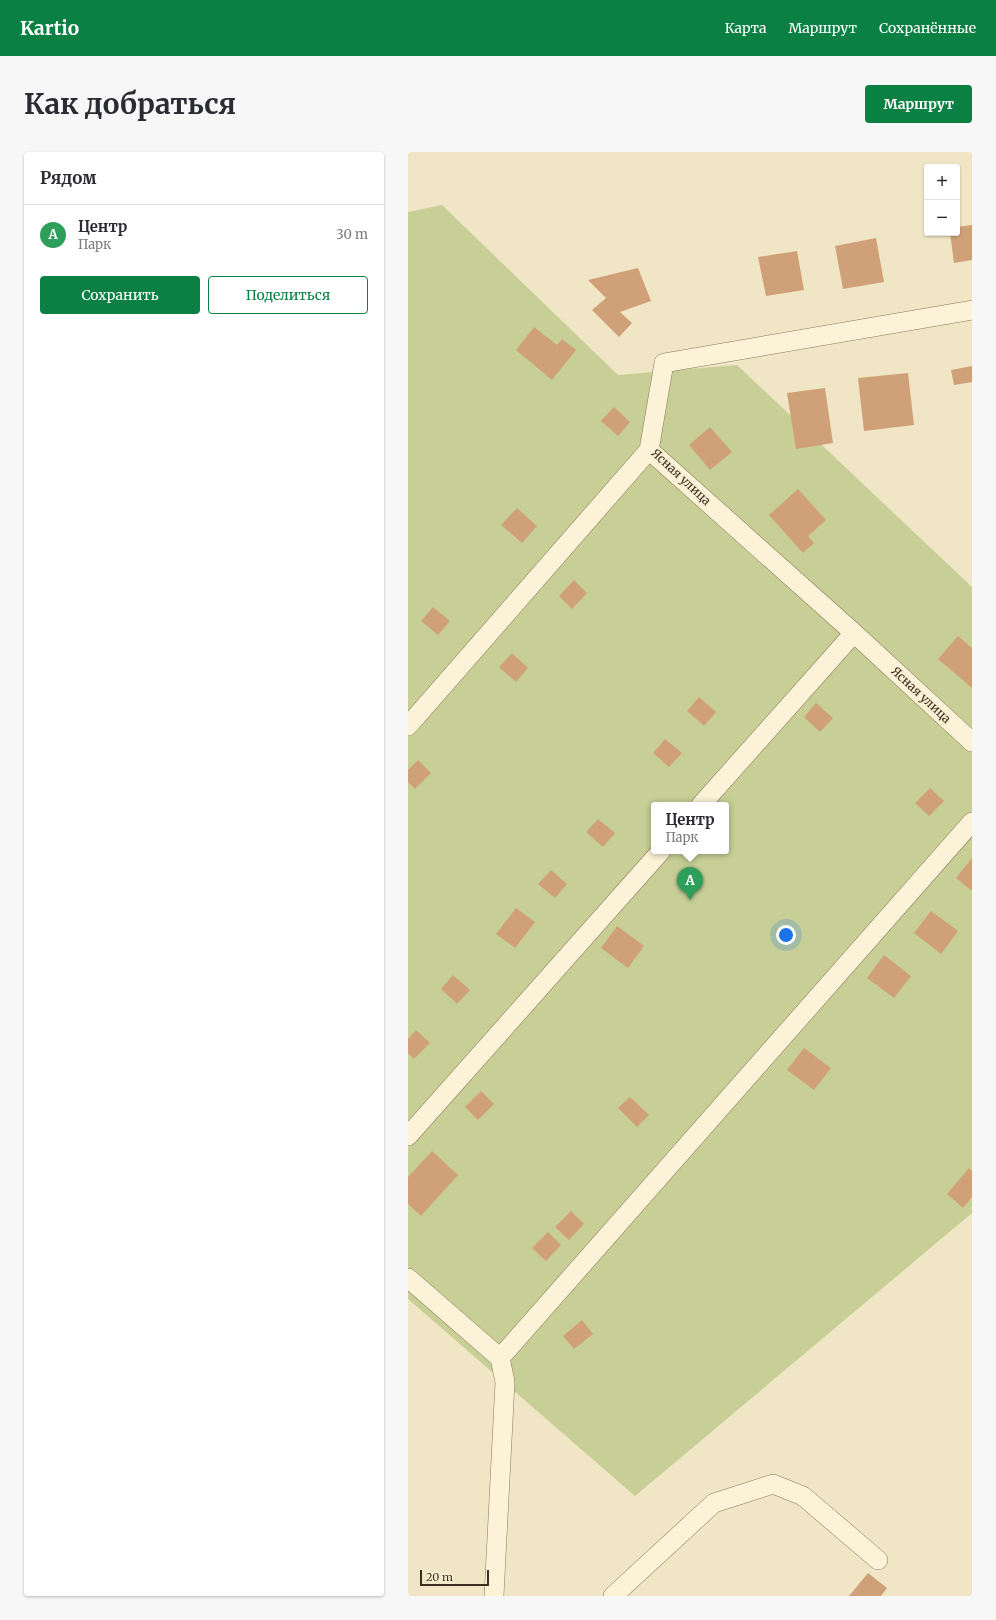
<!DOCTYPE html>
<html lang="ru">
<head>
<meta charset="utf-8">
<style>
  :root { --surface:#fff; --page:#f7f7f7; --text:#2b2b33; --muted:#7c7c81; --line:#e1e1e2; --accent:#0b8043 }
  body { margin:0; font-family:Merriweather,serif; background:var(--page); color:var(--text) }
  .controls { position:absolute; right:12px; top:12px; display:grid; overflow:hidden; border-radius:4px; box-shadow:0 1px 3px #0004 }
  .controls button { width:36px; height:36px; display:grid; place-items:center; padding:0; border:0; border-bottom:1px solid var(--line); background:var(--surface); color:var(--text); font:20px sans-serif }
  .scale { position:absolute; left:12px; bottom:10px; width:69px; box-sizing:border-box; padding-left:4px; border:2px solid #3c2e1e; border-top:0; font-size:11px; line-height:14px; white-space:nowrap; color:#3c2e1e; -webkit-text-stroke:3px #f7efd4; paint-order:stroke }
  .you { position:absolute; left:378px; top:783px; width:14px; height:14px; margin:-10px; border:3px solid #fff; border-radius:50%; background:#1a73e8; box-shadow:0 0 0 6px #1a73e833 }
  .badge { display:grid; place-items:center; width:26px; height:26px; border-radius:50%; background:var(--accent); color:#fff; font-size:13px; font-weight:700 }
  .pin { position:absolute; translate:-50% -33px; filter:drop-shadow(0 1px 2px #0008) }
  .pin::after { content:''; position:absolute; top:21px; width:14px; height:12px; background:inherit; clip-path:polygon(0 0,100% 0,50% 100%) }
  .popup { position:absolute; left:243px; top:650px; width:78px; height:52px; box-sizing:border-box; display:grid; place-content:center; border-radius:4px; background:var(--surface); filter:drop-shadow(0 1px 3px #0005); font-size:13px; white-space:nowrap; color:var(--muted) }
  .popup b { font-size:15px; color:var(--text) }
  .popup::after { content:''; position:absolute; left:50%; top:100%; margin-left:-8px; border:8px solid transparent; border-top-color:var(--surface) }
  .list { margin:0; padding:0; list-style:none }
  h2 { display:flex; justify-content:space-between; align-items:center; height:52px; margin:0; padding:0 16px; font-size:17px }
  h2 small { font-size:13px; font-weight:400; color:var(--muted) }
  .list li { display:grid; grid-template-columns:26px 1fr auto; gap:12px; align-items:center; box-sizing:border-box; height:60px; padding:0 16px; border-top:1px solid var(--line) }
  .list b { display:block; font-size:15px; white-space:nowrap }
  .list p { margin:0; font-size:13px; white-space:nowrap; color:var(--muted) }
  .list em { font-size:13px; font-style:normal; color:var(--muted) }
  .actions { display:flex; gap:8px; padding:12px 16px }
  .actions a { flex:1; padding:9px 0; border:1px solid var(--accent); border-radius:4px; text-align:center; font-size:14px; color:var(--accent) }
  .actions .main { background:var(--accent); color:#fff }
  .map { position:relative; flex:none; width:564px; height:1444px; overflow:hidden; border-radius:4px }
  header { display:flex; align-items:center; gap:24px; box-sizing:border-box; height:56px; padding:0 20px; background:var(--accent); color:#fff }
  header strong { font-size:19px }
  nav { display:flex; gap:22px; margin-inline-start:auto; font-size:14px }
  .intro { display:flex; align-items:center; justify-content:space-between; box-sizing:border-box; height:96px; padding:0 24px }
  h1 { margin:0; font-size:28px }
  .button { padding:10px 18px; border-radius:4px; background:var(--accent); color:#fff; font-size:14px; font-weight:700 }
  main { display:flex; gap:24px; padding:0 24px }
  aside { flex:1; background:var(--surface); border-radius:4px; box-shadow:0 1px 3px #0004 }
  .map>svg:first-child { display:block }
  .green { fill:#c7cf97; fill-rule:evenodd }
  .building { fill:#d0a178 }
  .lines { fill:none; stroke-linecap:round; stroke-linejoin:round }
  .street-casing { stroke:#8c7759; stroke-width:20 }
  .street { stroke:#fbf2d8; stroke-width:19 }
  .labels { text-anchor:middle; stroke-width:3.5; stroke-linejoin:round; paint-order:stroke }
  .street-label { font-size:12px; fill:#3c2e1e; stroke:#f7efd4 }
</style>
</head>
<body>
<header>
<strong>Kartio</strong>
<nav><a>Карта</a><a>Маршрут</a><a>Сохранённые</a></nav>
</header>
<div class="intro"><h1>Как добраться</h1><a class="button">Маршрут</a></div>
<main>
<aside>
<h2>Рядом<small></small></h2>
<ul class="list">
<li><span class="badge" style="background:#2e9e5b">A</span><div><b>Центр</b><p>Парк</p></div><em>30 m</em></li>
</ul>
<div class="actions"><a class="main">Сохранить</a><a>Поделиться</a></div>
</aside>
<div class="map">
<svg width="564" height="1444" viewBox="0 0 564 1444">
  <rect width="100%" height="100%" fill="#f0e5c4"/>
  <path class="green" d="M34,53l176,170 119,-10 235,222v626l-337,283 -227,-197v-1087zM246,653h72v46h-72z"/>
  <path class="building" d="M564,73v35l-18,3 -4,-30h7v-6z
    M468,86l8,44 -41,7 -8,-43z
    M389,99l7,39 -38,6 -8,-39z
    M230,116l13,33 -31,11 12,11 -13,14 -27,-27 14,-12 -18,-18z
    M126,175l23,18 5,-6 14,11 -24,30 -36,-30z
    M564,214v16l-18,3 -3,-15z
    M500,221l6,52 -50,6 -6,-53z
    M417,236l8,55 -37,6 -9,-56z
    M206,255l16,15 -12,14 -17,-15z
    M302,275l22,25 -22,18 -21,-25z
    M390,337l28,31 -18,16 6,7 -11,10 -34,-38z
    M109,356l20,18 -15,17 -21,-18z
    M166,428l13,13 -15,16 -13,-13z
    M25,455l17,14 -12,14 -17,-14z
    M550,484l14,12v40l-34,-29z
    M104,501l16,15 -12,14 -17,-15z
    M291,545l17,15 -12,14 -17,-15z
    M408,551l17,15 -13,14 -16,-15z
    M257,587l17,14 -13,14 -16,-14z
    M10,608l13,13 -16,16 -7,-7v-12z
    M522,636l14,13 -15,15 -14,-13z
    M190,667l17,14 -12,14 -17,-15z
    M564,706v33l-16,-13z
    M143,718l16,14 -12,14 -17,-14z
    M108,756l19,14 -20,26 -19,-14z
    M523,759l27,20 -17,23 -27,-21z
    M209,774l27,20 -16,22 -27,-20z
    M476,803l27,21 -17,22 -27,-20z
    M45,823l17,15 -13,14 -16,-15z
    M8,878l14,13 -16,16 -6,-6v-14z
    M396,896l27,20 -17,22 -27,-20z
    M73,939l13,13 -16,16 -13,-13z
    M222,945l19,18 -12,12 -19,-19z
    M24,999l26,24 -37,41 -13,-12v-27z
    M561,1016l3,3v26l-9,11 -16,-14z
    M163,1059l13,13 -15,16 -14,-13z
    M140,1080l13,13 -15,16 -14,-13z
    M174,1168l11,14 -19,15 -11,-13z
    M460,1421l19,15 -6,8h-32z"/>
  <g class="lines">
    <defs>
      <path id="street" d="M564,158l-308,53 -15,87 205,183 118,109
        M0,574l241,-276
        M293,653l153,-172
        M0,984l253,-285
        M0,1126l92,80 5,24 -11,214
        M92,1206l472,-536
        M205,1444l101,-93 59,-19 30,12 75,64"/>
    </defs>
    <use href="#street" class="street-casing"/>
    <use href="#street" class="street"/>
  </g>
  <g class="labels">
    <g class="street-label">
      <text transform="translate(273 325) rotate(43)" y="4">Ясная улица</text>
      <text transform="translate(513 543) rotate(43)" y="4">Ясная улица</text>
    </g>
  </g>
</svg>
<div class="controls">
<button>+</button>
<button>−</button>
</div>
<div class="scale">20 m</div>
<div class="you"></div>
<div class="pin badge" style="left:282px;top:748px;background:#2e9e5b">A</div>
<div class="popup"><b>Центр</b>Парк</div>
</div>
</main>
</body>
</html>
